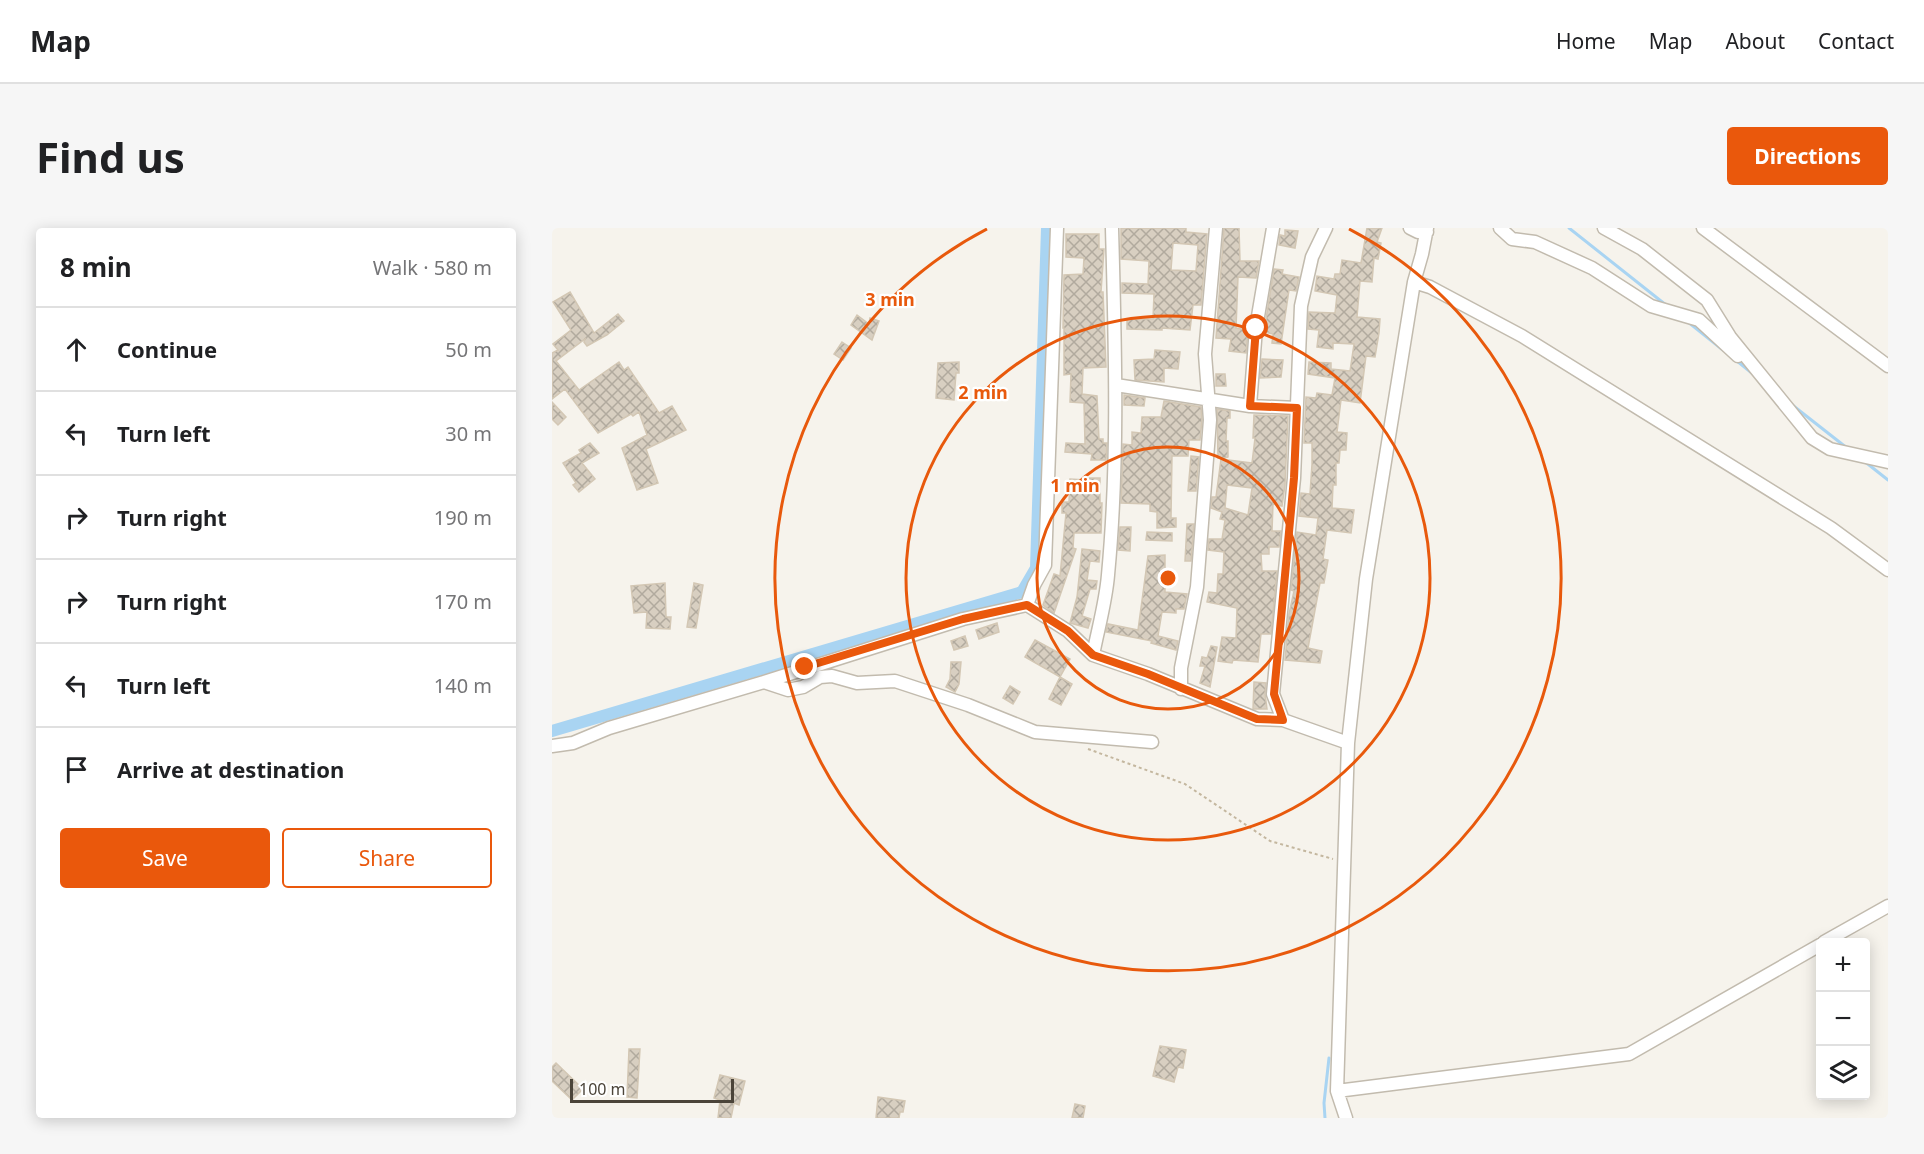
<!DOCTYPE html>
<html lang="en">
<head>
<meta charset="utf-8">
<style>
  :root { --surface:#fff; --page:#f6f6f6; --text:#202124; --muted:#757577; --line:#e0e0e0; --accent:#ea580c }
  body { margin:0; font-family:"Noto Sans",sans-serif; background:var(--page); color:var(--text) }
  .controls { position:absolute; right:18px; bottom:18px; display:grid; overflow:hidden; border-radius:6px; box-shadow:0 3px 15px #0003 }
  .controls button { width:54px; height:54px; display:grid; place-items:center; padding:0; border:0; border-bottom:2px solid var(--line); background:var(--surface); color:var(--text); font:30px sans-serif }
  .scale { position:absolute; left:18px; bottom:15px; width:164px; box-sizing:border-box; padding-left:6px; border:3px solid #4b4439; border-top:0; font-size:16px; line-height:21px; white-space:nowrap; color:#4b4439; -webkit-text-stroke:4px #fff; paint-order:stroke }
  .stop { position:absolute; width:18px; height:18px; margin:-14px; border:4px solid #ea580c; border-radius:50%; background:#fff }
  .stop.end { background:#ea580c; border-color:#fff; box-shadow:0 2px 6px #0008 }
  .list { margin:0; padding:0; list-style:none }
  h2 { display:flex; justify-content:space-between; align-items:center; height:78px; margin:0; padding:0 24px; font-size:26px }
  h2 small { font-size:20px; font-weight:400; color:var(--muted) }
  .list li { display:grid; grid-template-columns:39px 1fr auto; gap:18px; align-items:center; box-sizing:border-box; height:84px; padding:0 24px; border-top:2px solid var(--line) }
  .list b { display:block; font-size:22px; white-space:nowrap }
  .list em { font-size:20px; font-style:normal; color:var(--muted) }
  .actions { display:flex; gap:12px; padding:18px 24px }
  .actions a { flex:1; padding:14px 0; border:2px solid var(--accent); border-radius:6px; text-align:center; font-size:21px; color:var(--accent) }
  .actions .main { background:var(--accent); color:#fff }
  .icon { flex:none; width:33px; height:33px; fill:none; stroke:currentColor; stroke-width:2; stroke-linecap:round; stroke-linejoin:round }
  .map { position:relative; flex:none; width:1336px; height:890px; overflow:hidden; border-radius:6px }
  header { display:flex; align-items:center; gap:36px; box-sizing:border-box; height:84px; padding:0 30px; background:var(--surface); border-bottom:2px solid var(--line) }
  header strong { font-size:28px }
  nav { display:flex; gap:33px; margin-inline-start:auto; font-size:21px }
  .intro { display:flex; align-items:center; justify-content:space-between; box-sizing:border-box; height:144px; padding:0 36px }
  h1 { margin:0; font-size:42px }
  .button { padding:15px 27px; border-radius:6px; background:var(--accent); color:#fff; font-size:21px; font-weight:700 }
  main { display:flex; gap:36px; padding:0 36px }
  aside { flex:1; background:var(--surface); border-radius:6px; box-shadow:0 3px 15px #0003 }
  .map>svg:first-child { display:block }
  .lines { fill:none; stroke-linecap:round; stroke-linejoin:round }
  .stream { stroke:#a9d4f2; stroke-width:3 }
  .canal { stroke:#a9d4f2; stroke-width:12 }
  .building { fill:url(#building-cross-hatch); stroke:#d3c7b4; stroke-width:1.5; fill-rule:evenodd }
  .minor-casing { stroke:#c2bbae; stroke-width:15 }
  .path { stroke:#c4b79f; stroke-width:2; stroke-dasharray:3 3; stroke-linecap:butt }
  .minor { stroke:#fff; stroke-width:12 }
  .route { stroke:#ea580c; stroke-width:8 }
  .ring { fill:none; stroke:#e8590c; stroke-width:3 }
  .centre { fill:#e8590c; stroke:#fff; stroke-width:3 }
  .ring-label { font-size:18px; text-anchor:middle; font-weight:bold; fill:#e8590c; stroke:#fff; stroke-width:4.5; stroke-linejoin:round; paint-order:stroke }
</style>
</head>
<body>
<header>
<strong>Map</strong>
<nav><a>Home</a><a>Map</a><a>About</a><a>Contact</a></nav>
</header>
<div class="intro"><h1>Find us</h1><a class="button">Directions</a></div>
<main>
<aside>
<h2>8 min<small>Walk · 580 m</small></h2>
<ul class="list">
<li><svg class="icon" aria-label="ahead" viewBox="0 0 24 24"><path d="M12 20V5M6 11l6-6 6 6"/></svg><div><b>Continue</b></div><em>50 m</em></li>
<li><svg class="icon" aria-label="left" viewBox="0 0 24 24"><path d="M17 20v-9H6M10 6l-5 5 5 5"/></svg><div><b>Turn left</b></div><em>30 m</em></li>
<li><svg class="icon" aria-label="right" viewBox="0 0 24 24"><path d="M7 20v-9h11M14 6l5 5-5 5"/></svg><div><b>Turn right</b></div><em>190 m</em></li>
<li><svg class="icon" aria-label="right" viewBox="0 0 24 24"><path d="M7 20v-9h11M14 6l5 5-5 5"/></svg><div><b>Turn right</b></div><em>170 m</em></li>
<li><svg class="icon" aria-label="left" viewBox="0 0 24 24"><path d="M17 20v-9H6M10 6l-5 5 5 5"/></svg><div><b>Turn left</b></div><em>140 m</em></li>
<li><svg class="icon" aria-label="arrive" viewBox="0 0 24 24"><path d="M6 21V4h12l-3 4 3 4H6"/></svg><div><b>Arrive at destination</b></div></li>
</ul>
<div class="actions"><a class="main">Save</a><a>Share</a></div>
</aside>
<div class="map">
<svg width="1336" height="890" viewBox="0 0 1336 890">
  <defs>
    <pattern id="building-cross-hatch" width="8" height="8" patternUnits="userSpaceOnUse" patternTransform="scale(1.5)"><rect width="8" height="8" fill="#d8cfc1"/><path d="M0 0l8 8M0 8l8-8" fill="none" stroke="#b1aa9e"/></pattern>
  </defs>
  <rect width="100%" height="100%" fill="#f6f3ec"/>
  <g class="lines">
    <path class="stream" d="M1017,0l97,77
      M1136,94l35,28
      M1185,133l16,13
      M1239,176l56,44
      M1312,233l24,19
      M773,890l-1,-15 5,-45"/>
    <path class="canal" d="M0,503l470,-139 14,-24 11,-340"/>
  </g>
  <path class="building" d="M569,0h65v4l21,2 -6,71h-8l-3,25 -28,-2v2l-35,-1v-10h26l1,-25 -32,-1v-10l26,1 1,-23 -28,-2zM621,15l25,2 -2,26 -25,-1z
    M672,0h15l1,33h19l-3,17 -18,-1 -2,51 12,2 -2,23 -17,-2 2,-12 -15,-1z
    M815,0h15l-5,14 4,1 -3,16 -4,-1 -2,24 -12,-1 -3,36 23,2 -1,14 -4,24 -9,-1 -6,47 -19,-3 -4,32 10,1 -1,17h-6l-1,13h-3v22h-3l-1,23 22,2 -3,23 -24,-3 -4,29 5,1 -4,23h-4l-12,65 14,3 -2,12 -35,-3 4,-46 5,-23 -3,-1 6,-58 19,3 2,-17 -19,-2 2,-23 9,1 2,-30v-21h-8l2,-46 10,1 1,-5 15,2 3,-17 -27,-4 1,-12 22,1v6l19,2 4,-27 -21,-1v6l-16,-2 2,-17 -11,-1 1,-17 26,1 2,-18 -22,-4 2,-15 17,3 1,-5h5l2,-14 19,3z
    M733,2l13,1 -3,17 -16,-3 1,-10 5,1z
    M514,6h33v15h5l-3,43h2l3,75 -23,1 -1,26 15,2 2,43h4v4h4l-1,17h-15l1,-6 -27,-2 1,-9 19,1 -1,-41 -14,-1 1,-28 -7,1v-47h-1l1,-53 19,-1 1,-16 -18,-1z
    M722,41l9,1 -1,4 17,3 -3,14 -7,-1 -8,54 -9,-1 1,-9 -9,-2z
    M18,64l24,41 24,-19 6,7 -17,14 -20,11 -3,-4 1,-3 -29,22 23,29 40,-28 5,8 4,-3 31,46 13,-7 14,24 -40,19 12,34 -21,7 -15,-42 25,-13 -8,-23 -6,4 -2,-2 -33,19 -33,-44 -13,10v-46l6,-3 -5,-6 18,-14 -18,-28z
    M305,87l12,9 1,-6 9,3 -7,19 -21,-15z
    M290,114l9,6 -8,12 -9,-6z
    M603,122l25,2 -2,17 -14,-1v14l-29,-2 -1,-20 20,-1z
    M710,131l21,1 -2,17 -21,1z
    M407,134v11h-3l-2,27 -18,-2 2,-35z
    M664,146h9l1,12h-10z
    M572,167l21,3 -1,8 -20,-1z
    M612,173l37,6 1,13 -2,20h-11l-1,16h-16l-1,62h5v9l-19,1v-16l-7,-1v-7l-29,-1 2,-59 9,1v-13l9,1 1,-16h19z
    M0,174l14,15 -8,8 -6,-6z
    M665,181l13,2v7h-3l-1,23h2v16l-3,1h-7z
    M702,187l34,1 -3,69 -3,21 -9,-2 -1,27h9l-2,16h-10v7h-8l1,17h15l-6,63h-10l-3,28 -25,-2 -1,3 -14,-2 4,-24 14,1 1,-30 -30,-6 2,-10 8,1 1,-19h5l1,-22 -16,-2 1,-11h13l3,-19 -5,-1 2,-7 -11,-4 1,-11h4l5,-38 31,4 3,-25h-2zM675,257l25,3 -4,27 -23,-7z
    M38,215l9,10 -17,10 13,16 -16,13 -6,-7 3,-2 -13,-20 18,-10 -2,-3z
    M639,228l8,1 -3,34h-8z
    M535,250h13v25h2l-1,30h-27l-1,15 3,1 -22,64 -11,-8 11,-31 6,2 6,-63h-4v-11h7l1,-23 17,1z
    M635,296h7l-3,37h-6z
    M568,299h11l-1,24 -12,-1z
    M595,304l25,1v8l-26,-1z
    M530,321l18,2 -1,11 -9,-1 -3,19 10,1 -1,8h-6l-8,27 9,3 -3,9 -18,-5 7,-26z
    M613,327v37l22,2 -3,15h-8v4l-14,-1 -4,24 20,5 -2,9 -25,-7 1,-2 -46,-9 2,-8 30,6 10,-74z
    M113,355l1,34h5l-1,12 -24,-1 1,-16 -13,1 -3,-27z
    M142,355l9,2 -7,43 -9,-1z
    M445,395l2,9 -20,7 -3,-9z
    M413,408l3,10 -14,4 -3,-9z
    M483,412l35,19 -10,18 -35,-20z
    M659,418l6,1 -7,40 -10,-4 5,-17h-5l2,-9 5,1z
    M399,434h10l-2,22 -4,8 -9,-5 4,-8z
    M508,449l12,7 -11,21 -12,-6z
    M702,454l12,1 -1,11 2,15h-14z
    M458,458l10,6 -7,12 -10,-6z
    M608,818l26,4 -3,18 -5,-1 -4,15 -21,-6z
    M77,821h11l-3,49 -10,-1z
    M4,835l27,26 -11,11 -20,-19v-14z
    M168,847l25,6 -6,24 -5,-2 -3,15h-13l2,-18 -6,-2z
    M326,869l27,4 -2,11h-3l-1,6h-23z
    M523,876l10,2 -2,12h-11z"/>
  <g class="lines">
    <defs>
      <path id="minor" d="M858,0l8,4h9
        M948,0l12,11 23,3 57,26 59,38 48,14 39,36
        M1052,0l38,21 65,51 23,37 82,101 18,11 58,13
        M1151,0l185,138
        M862,54l16,5 92,49 309,192 57,42
        M564,157l134,21 47,2
        M698,178l6,-78 17,-100
        M475,377l7,-20 11,-20 12,-337
        M541,427c5,-26 13,-54 15,-80 11,-116 7,-232 4,-347
        M212,454l199,-63 64,-14 41,26 25,24 55,19 109,45 26,1 65,23
        M629,461v-21l16,-81 13,-167 -5,-66 11,-126
        M731,492l-10,-26 21,-216 7,-172 11,-49 14,-29
        M0,518l21,-3 36,-15 155,-46 24,8 15,-3 17,-10 12,-1 25,7 38,-2 73,24 67,27 117,10
        M1272,714l64,-36
        M785,863l292,-37 191,-109
        M794,890l-9,-27 11,-348 18,-164 48,-297 8,-28 5,-26"/>
    </defs>
    <use href="#minor" class="minor-casing"/>
    <path class="path" d="M536,521l97,35 85,57 63,18"/>
    <use href="#minor" class="minor"/>
  </g>
  <g class="lines">
    <path class="route" d="M253,439l158,-48 64,-14 41,26 25,24 55,19 109,45 26,1 -9,-26 20,-216 3,-70 -47,-2 6,-78"/>
  </g>
  <g class="ring">
    <circle cx="616" cy="350" r="131"/>
    <circle cx="616" cy="350" r="262"/>
    <path d="M797 1A393 393 0 1 1 435 1"/>
  </g>
  <circle cx="616" cy="350" r="9" class="centre"/>
  <g class="ring-label">
    <text x="338" y="78">3 min</text>
    <text x="431" y="171">2 min</text>
    <text x="523" y="264">1 min</text>
  </g>
</svg>
<div class="controls">
<button>+</button>
<button>−</button>
<button><svg class="icon" aria-label="layers" viewBox="0 0 24 24"><path d="M12 4l9 5-9 5-9-5zM3 14l9 5 9-5"/></svg></button>
</div>
<div class="scale">100 m</div>
<div class="stop" style="left:704px;top:100px"></div>
<div class="stop end" style="left:253px;top:439px"></div>
</div>
</main>
</body>
</html>
